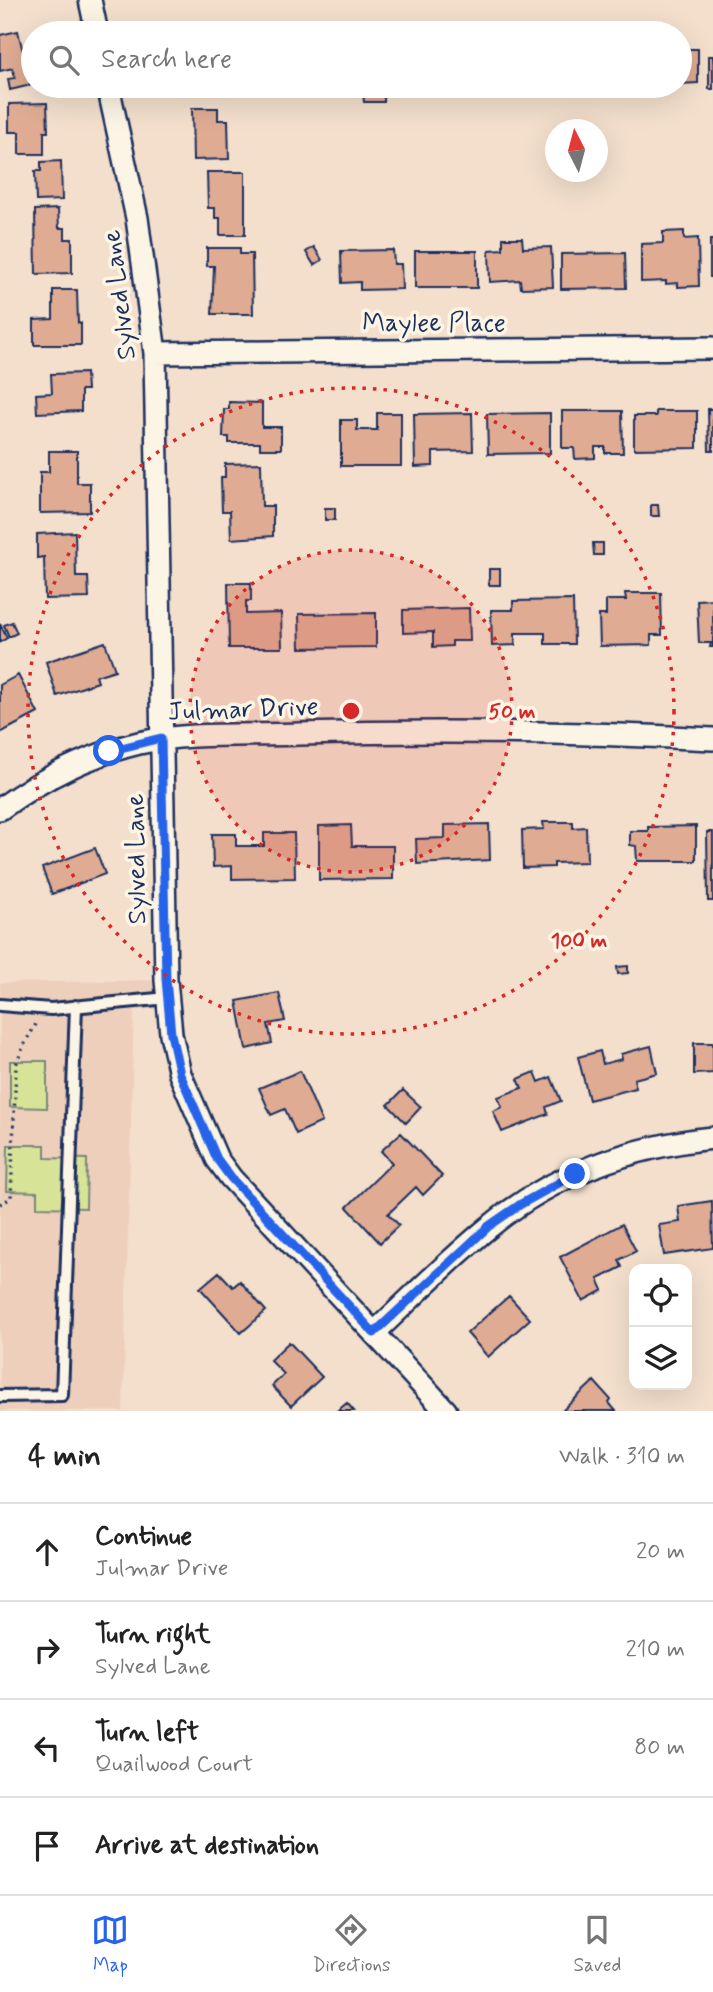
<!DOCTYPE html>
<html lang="en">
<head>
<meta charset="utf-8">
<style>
  :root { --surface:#fff; --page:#f2f2f2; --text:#222; --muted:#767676; --line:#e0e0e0; --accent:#2563eb }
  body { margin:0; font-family:Mynerve,sans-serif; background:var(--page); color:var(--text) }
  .controls { position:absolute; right:21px; bottom:21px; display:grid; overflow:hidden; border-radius:14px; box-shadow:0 7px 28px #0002 }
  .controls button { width:63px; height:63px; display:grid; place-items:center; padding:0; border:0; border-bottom:2px solid var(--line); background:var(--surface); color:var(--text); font:35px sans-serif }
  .compass { position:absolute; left:545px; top:119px; width:63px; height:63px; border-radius:50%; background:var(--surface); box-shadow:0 7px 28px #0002; rotate:354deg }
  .stop { position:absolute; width:21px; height:21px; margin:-16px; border:5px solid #2563eb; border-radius:50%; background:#fff }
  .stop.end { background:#2563eb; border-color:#fff; box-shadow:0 2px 7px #0008 }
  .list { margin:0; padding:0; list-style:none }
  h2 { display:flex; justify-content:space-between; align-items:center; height:91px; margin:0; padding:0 28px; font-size:30px }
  h2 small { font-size:23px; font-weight:400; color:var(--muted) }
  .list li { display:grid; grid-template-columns:46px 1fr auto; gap:21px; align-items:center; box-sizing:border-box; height:98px; padding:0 28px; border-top:2px solid var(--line) }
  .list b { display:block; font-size:26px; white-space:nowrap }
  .list p { margin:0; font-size:23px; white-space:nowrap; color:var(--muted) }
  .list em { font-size:23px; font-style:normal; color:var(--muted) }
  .icon { flex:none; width:38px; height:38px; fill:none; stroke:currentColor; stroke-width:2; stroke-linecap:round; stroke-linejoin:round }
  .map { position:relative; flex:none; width:713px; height:1411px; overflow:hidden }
  .search { position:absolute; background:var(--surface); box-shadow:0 7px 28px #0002; left:21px; right:21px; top:21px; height:77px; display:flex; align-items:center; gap:18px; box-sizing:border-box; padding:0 24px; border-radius:38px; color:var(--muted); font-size:26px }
  .sheet { height:483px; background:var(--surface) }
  nav { display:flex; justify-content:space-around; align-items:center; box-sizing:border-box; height:98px; border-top:2px solid var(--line); background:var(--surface); font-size:19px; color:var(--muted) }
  nav a { display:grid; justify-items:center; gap:4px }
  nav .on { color:var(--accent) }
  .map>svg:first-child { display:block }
  .built { fill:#edcfbb }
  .green { fill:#d7e396; stroke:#79897a; stroke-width:2 }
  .building { fill:#dfab93; stroke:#1b2f5e; stroke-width:2 }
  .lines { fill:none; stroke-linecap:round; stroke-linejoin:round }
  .service-casing { stroke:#1b2f5e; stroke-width:16 }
  .minor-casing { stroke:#1b2f5e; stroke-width:26 }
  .path { stroke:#1b2f5e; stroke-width:3.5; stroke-dasharray:2 5; stroke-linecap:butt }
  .service { stroke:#fcf5e5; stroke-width:10 }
  .minor { stroke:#fcf5e5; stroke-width:21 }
  .route { stroke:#2563eb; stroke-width:9 }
  .ring { fill:none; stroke:#d62828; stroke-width:3.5; stroke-dasharray:3.5 7 }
  .labels { text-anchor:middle; stroke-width:7; stroke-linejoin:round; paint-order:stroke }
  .street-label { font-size:26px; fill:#1b2f5e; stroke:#fcf5e5 }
  .centre { fill:#d62828; stroke:#fcf5e5; stroke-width:3.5 }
  .ring-label { font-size:21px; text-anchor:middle; font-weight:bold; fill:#d62828; stroke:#fcf5e5; stroke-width:7; stroke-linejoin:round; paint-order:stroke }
</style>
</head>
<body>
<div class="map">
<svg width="713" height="1411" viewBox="0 0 713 1411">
  <rect width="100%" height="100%" fill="#f3dfcc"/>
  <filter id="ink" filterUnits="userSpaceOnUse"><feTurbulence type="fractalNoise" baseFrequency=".0143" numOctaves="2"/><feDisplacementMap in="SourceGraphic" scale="14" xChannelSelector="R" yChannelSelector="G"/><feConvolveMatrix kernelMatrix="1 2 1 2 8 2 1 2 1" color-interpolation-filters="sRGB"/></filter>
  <g filter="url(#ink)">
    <path class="built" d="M166,980l3,28 -35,2 -11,401h-123v-428z"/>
    <path class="green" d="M10,1061h37v47l-37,-1z
      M8,1145h37v13l42,1 -1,49 -49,-1v-15l-30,-1z"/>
    <path class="building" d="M18,31l13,54 -21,5 -2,-11 7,-1 -2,-10 -13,3v-36z
      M680,49h18v34l-18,1z
      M709,56h4v33h-4z
      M339,86h63v6h-18v10h-20l-1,-9 -24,1z
      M413,86h62v5l-62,1z
      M560,86h63v5h-63z
      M47,103l1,29h-4v22h-25v-22h-10v-28z
      M192,108h26v12h10l1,39 -36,1z
      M61,161l1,39 -26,1 -1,-30h6v-9z
      M207,172h38v63h-25v-17h-5v-10h-7z
      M58,209l1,19h6v11h7v34l-36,1 -1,-64z
      M684,231v8l14,-1 1,48 -21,1v-4l-12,1v-3l-25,1v-38l22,-1v-11z
      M503,238h19l1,10 28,-1 2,40 -32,1 -1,-8 -30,2 -1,-32 14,-1z
      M710,240h3v37h-3z
      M314,247l8,13 -8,5 -8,-13z
      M207,248h33v6h12l1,60h-41l2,-48h-7z
      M393,250l1,14h7l1,25 -42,1v-8l-18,1 -1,-32z
      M415,251h62v37h-62z
      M625,253l1,35 -65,1v-35z
      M53,290h24l1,33h3v22h-47v-25l19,-1z
      M86,373l1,17h-6v21l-44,2 -1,-19 16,-1 -1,-19z
      M229,402l33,1v24h19v22h-21v-6h-31v-6h-6l1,-28h5z
      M708,409h5v42h-4z
      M562,411h60l1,42h-18v-6h-10v11l-20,1 -1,-11h-12z
      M656,411h41v37l-63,1v-33h22z
      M377,413h24v53h-60v-46h16v10h20z
      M472,413l1,38 -40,1v14l-18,1 -1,-53z
      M550,413v40l-62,1 -1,-40z
      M49,451h28v32h13v29l-50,1v-41h9z
      M261,463l1,43h11v30l-42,3 -1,-28h-8l-1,-34h4v-13z
      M651,505h7l1,11h-8z
      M325,508h10v12h-10z
      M75,532l1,45h12l1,21 -44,1 -1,-42 -7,1v-24z
      M593,543h10v12h-9z
      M489,569h11v16h-11z
      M228,583h23v18h-5v13l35,-1 1,35h-53z
      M625,593h36l1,42h-11v10l-51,1 -1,-31h7v-15h20z
      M713,599v48h-3l1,-4h-12l-2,-43z
      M573,600l1,44h-29v-11h-30v12l-23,1 -1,-36h22v-9z
      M469,608l1,33h-18v5l-19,1v-15l-30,1v-23z
      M376,613v34l-76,1 -1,-34z
      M12,622l5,11 -8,4 -5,-12z
      M0,624l7,14 -7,4z
      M105,642l10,28 -19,6 2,6 -41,14 -11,-34z
      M18,675l20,38 -38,20v-48z
      M543,822h30v6l13,-1 1,35 -33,1v4l-31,1 -1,-38 22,-1z
      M489,824l1,36 -73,4 -1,-25 29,-1v-13z
      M351,825l1,21h41v33l-74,1v-54z
      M696,826v35h-59l-1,-15 -6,-1v-14h18v-4z
      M707,832h6v69h-5z
      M264,833h30l1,45 -63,1v-13l-19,1 -1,-33h24v12h28z
      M95,848l10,26 -53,20 -10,-26z
      M628,966v7l-10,1 -1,-7z
      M279,993l6,28 -17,3 4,19 -26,6 -9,-48z
      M694,1043h19v30l-19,1z
      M651,1046l6,27 -23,6 2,9 -47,12 -11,-43 22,-6 3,13 19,-5 -1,-5z
      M300,1071l22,51 -26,12 -11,-25 -14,6 -12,-27z
      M535,1072l4,10 12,-5 10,24 -15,6 2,7 -46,18 -9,-21 9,-4 -4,-10 24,-9 -4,-9z
      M403,1090l18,17 -15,16 -18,-18z
      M401,1133l41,43 -19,19 -7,-8 -28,27 11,11 -19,18 -33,-36 45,-44 -11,-12z
      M712,1201l1,47 -49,7 -5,-30 21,-3 -2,-16z
      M622,1224l14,27 -17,9 3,7 -24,12 5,11 -20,11 -23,-44z
      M219,1272l14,15 7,-6 26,30 -25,22 -41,-45z
      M509,1296l21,23 -42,38 -21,-24z
      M289,1342l33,35 -31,29 -19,-20 12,-12 -14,-14z
      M594,1381l17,19 -2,3 7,8h-54z
      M347,1403l7,8h-17z"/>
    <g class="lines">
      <defs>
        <path id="service" d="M0,1005l51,4 117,-11
          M0,1396l62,-1 14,-389"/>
        <path id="minor" d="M90,0l7,33
          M108,86l29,132 18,135 11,627 5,54 9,40 37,85 14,19 215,233
          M155,353l558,-5
          M0,809c41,-30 89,-54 139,-66 48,-11 109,-7 159,-9 138,-4 277,-2 415,5
          M374,1333c37,-35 74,-72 114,-105 63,-53 144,-82 225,-90"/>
      </defs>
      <use href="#service" class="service-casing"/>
      <use href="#minor" class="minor-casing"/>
      <path class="path" d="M0,1204l11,-6 5,-133 8,-20 12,-21"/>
      <use href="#service" class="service"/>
      <use href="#minor" class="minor"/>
    </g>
  </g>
  <g class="lines" filter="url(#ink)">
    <path class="route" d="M109,751l52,-13 5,241 5,55 9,40 37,85 14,19 143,155 115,-107 32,-22 54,-30"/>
  </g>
  <circle cx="351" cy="711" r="161" fill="#d62828" fill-opacity=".12"/>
  <g class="ring">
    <circle cx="351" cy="711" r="161"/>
    <circle cx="351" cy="711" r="323"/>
  </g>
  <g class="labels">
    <g class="street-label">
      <text transform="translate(118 295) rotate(-97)" y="9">Sylved Lane</text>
      <text x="434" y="331">Maylee Place</text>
      <text transform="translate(243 708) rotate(-2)" y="9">Julmar Drive</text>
      <text transform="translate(135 859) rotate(-91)" y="9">Sylved Lane</text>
    </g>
  </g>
  <circle cx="351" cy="711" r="10" class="centre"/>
  <g class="ring-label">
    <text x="512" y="718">50 m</text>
    <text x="579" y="947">100 m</text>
  </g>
</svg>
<div class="controls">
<button><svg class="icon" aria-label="locate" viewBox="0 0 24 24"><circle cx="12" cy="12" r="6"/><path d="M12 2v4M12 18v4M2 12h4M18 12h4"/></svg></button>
<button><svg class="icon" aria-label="layers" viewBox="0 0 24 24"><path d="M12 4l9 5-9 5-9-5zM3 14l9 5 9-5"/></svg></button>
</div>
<svg class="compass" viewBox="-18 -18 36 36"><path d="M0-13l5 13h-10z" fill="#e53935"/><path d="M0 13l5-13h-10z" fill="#767676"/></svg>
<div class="stop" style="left:109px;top:751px"></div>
<div class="stop end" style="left:575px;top:1174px"></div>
<div class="search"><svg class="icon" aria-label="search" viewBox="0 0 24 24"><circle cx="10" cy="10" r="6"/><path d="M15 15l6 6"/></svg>Search here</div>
</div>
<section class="sheet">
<h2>4 min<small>Walk · 310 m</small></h2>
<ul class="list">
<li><svg class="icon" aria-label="ahead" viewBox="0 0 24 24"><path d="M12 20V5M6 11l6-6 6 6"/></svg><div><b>Continue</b><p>Julmar Drive</p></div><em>20 m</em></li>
<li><svg class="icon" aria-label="right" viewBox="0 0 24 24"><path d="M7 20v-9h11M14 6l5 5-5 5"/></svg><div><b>Turn right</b><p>Sylved Lane</p></div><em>210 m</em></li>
<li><svg class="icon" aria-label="left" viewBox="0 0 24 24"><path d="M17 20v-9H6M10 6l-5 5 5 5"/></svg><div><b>Turn left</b><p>Quailwood Court</p></div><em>80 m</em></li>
<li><svg class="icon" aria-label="arrive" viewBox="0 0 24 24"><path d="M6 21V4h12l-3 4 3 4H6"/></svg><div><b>Arrive at destination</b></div></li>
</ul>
</section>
<nav>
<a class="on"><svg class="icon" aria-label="map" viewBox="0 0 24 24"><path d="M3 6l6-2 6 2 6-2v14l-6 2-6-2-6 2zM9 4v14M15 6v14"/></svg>Map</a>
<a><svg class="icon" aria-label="directions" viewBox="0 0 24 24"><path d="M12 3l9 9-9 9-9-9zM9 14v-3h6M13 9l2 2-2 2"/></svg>Directions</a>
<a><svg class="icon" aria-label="saved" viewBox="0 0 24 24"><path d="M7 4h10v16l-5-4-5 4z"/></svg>Saved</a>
</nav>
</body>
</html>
